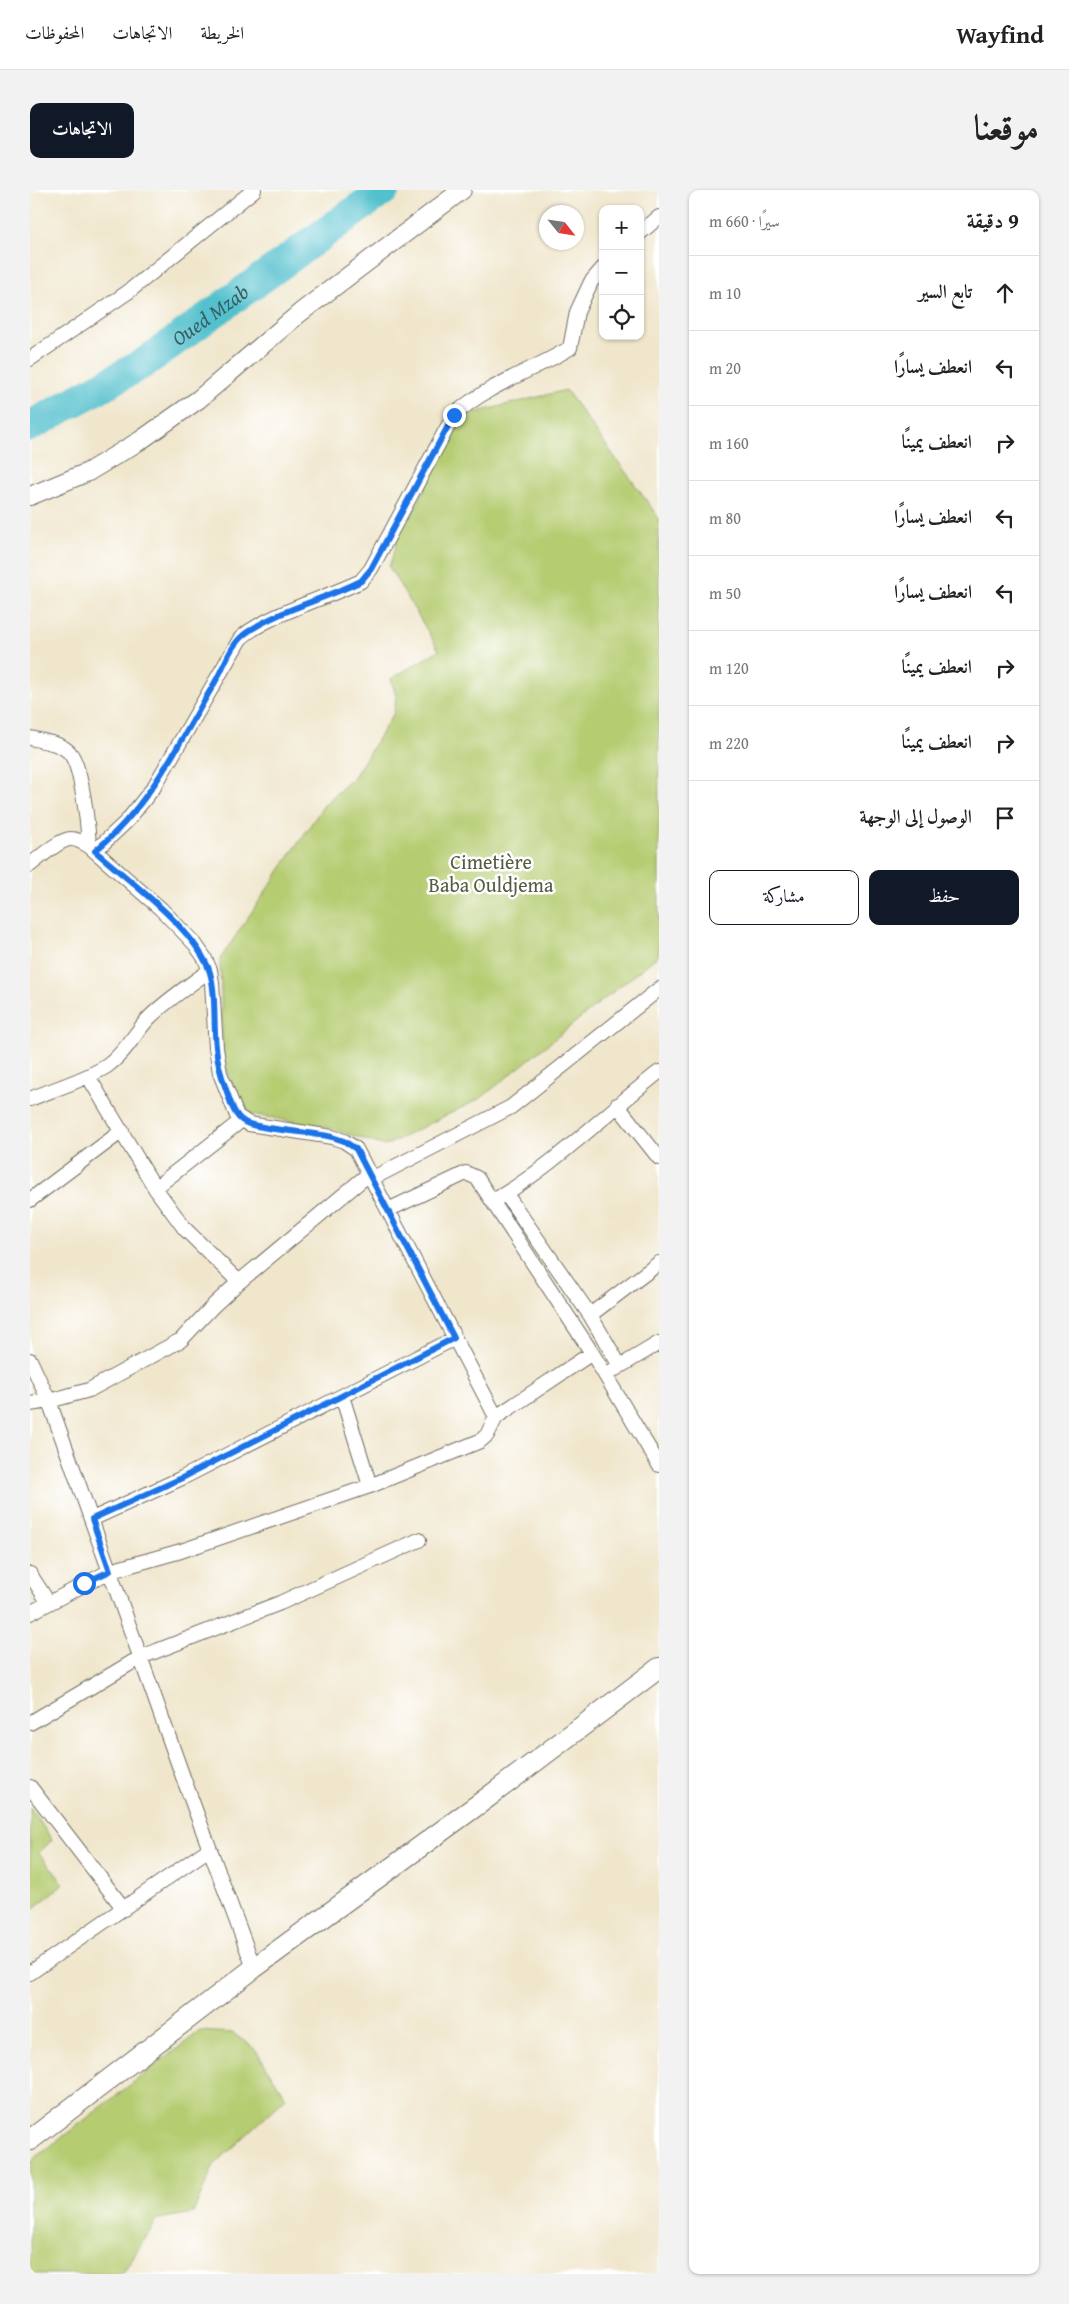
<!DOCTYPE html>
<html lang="ar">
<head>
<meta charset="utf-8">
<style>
  :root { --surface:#fff; --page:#f2f2f2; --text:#222; --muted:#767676; --line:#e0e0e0; --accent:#111827 }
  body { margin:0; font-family:"Gentium Book Plus",Amiri,serif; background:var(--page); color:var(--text); direction:rtl }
  .controls { position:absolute; right:15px; top:15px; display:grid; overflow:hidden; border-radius:10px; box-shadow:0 1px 4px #0004 }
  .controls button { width:45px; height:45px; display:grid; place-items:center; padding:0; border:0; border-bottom:1px solid var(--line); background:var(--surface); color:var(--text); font:25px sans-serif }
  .compass { position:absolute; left:509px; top:15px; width:45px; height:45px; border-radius:50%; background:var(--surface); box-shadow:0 1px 4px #0004; rotate:120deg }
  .stop { position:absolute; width:15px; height:15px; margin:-11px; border:4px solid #1a73e8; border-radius:50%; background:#fff }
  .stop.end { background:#1a73e8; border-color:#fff; box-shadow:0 1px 5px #0008 }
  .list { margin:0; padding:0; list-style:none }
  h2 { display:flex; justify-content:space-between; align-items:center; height:65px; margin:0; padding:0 20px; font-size:21px }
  h2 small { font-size:16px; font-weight:400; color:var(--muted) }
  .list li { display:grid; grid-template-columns:32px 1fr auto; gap:15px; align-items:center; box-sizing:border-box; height:75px; padding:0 20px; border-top:1px solid var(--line) }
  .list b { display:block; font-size:19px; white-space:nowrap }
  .list em { font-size:16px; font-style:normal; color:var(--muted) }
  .actions { display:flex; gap:10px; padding:15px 20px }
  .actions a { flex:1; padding:11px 0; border:1px solid var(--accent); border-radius:10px; text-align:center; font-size:18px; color:var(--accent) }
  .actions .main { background:var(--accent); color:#fff }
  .icon { flex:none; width:28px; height:28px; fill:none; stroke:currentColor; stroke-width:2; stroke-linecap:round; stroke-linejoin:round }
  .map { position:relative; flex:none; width:629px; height:2084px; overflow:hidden; direction:ltr; border-radius:10px }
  header { display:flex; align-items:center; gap:30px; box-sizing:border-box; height:70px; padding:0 25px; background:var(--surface); border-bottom:1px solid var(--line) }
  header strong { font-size:24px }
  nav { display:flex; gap:28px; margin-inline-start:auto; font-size:18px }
  .intro { display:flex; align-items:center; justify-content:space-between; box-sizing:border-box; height:120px; padding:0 30px }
  h1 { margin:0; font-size:35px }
  .button { padding:12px 22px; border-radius:10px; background:var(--accent); color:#fff; font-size:18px; font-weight:700 }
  main { display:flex; gap:30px; padding:0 30px }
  aside { flex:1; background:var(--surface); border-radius:10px; box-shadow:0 1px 4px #0004 }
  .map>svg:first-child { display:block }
  .green { fill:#b5cc71; stroke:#707c4e }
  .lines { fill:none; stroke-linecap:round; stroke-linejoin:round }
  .river { stroke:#53c0cd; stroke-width:31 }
  .minor-casing { stroke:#706c63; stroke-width:16 }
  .tertiary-casing { stroke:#706c63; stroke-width:20 }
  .secondary-casing { stroke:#706c63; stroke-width:22 }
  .minor { stroke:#fff; stroke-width:14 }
  .tertiary { stroke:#fff; stroke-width:18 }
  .secondary { stroke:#fff; stroke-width:20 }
  .route { stroke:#1a73e8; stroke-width:6 }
  .labels { text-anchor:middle; stroke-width:5; stroke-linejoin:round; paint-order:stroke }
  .park-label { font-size:20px; fill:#545b40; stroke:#fff }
  .water-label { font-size:21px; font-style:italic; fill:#395f64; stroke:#fff }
</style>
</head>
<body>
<header>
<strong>Wayfind</strong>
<nav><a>الخريطة</a><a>الاتجاهات</a><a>المحفوظات</a></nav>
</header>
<div class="intro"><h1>موقعنا</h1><a class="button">الاتجاهات</a></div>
<main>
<aside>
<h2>9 دقيقة<small>سيرًا · 660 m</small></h2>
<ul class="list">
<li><svg class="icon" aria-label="ahead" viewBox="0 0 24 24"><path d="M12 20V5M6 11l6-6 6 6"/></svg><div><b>تابع السير</b></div><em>10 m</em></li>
<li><svg class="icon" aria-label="left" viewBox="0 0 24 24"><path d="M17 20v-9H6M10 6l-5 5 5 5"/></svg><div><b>انعطف يسارًا</b></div><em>20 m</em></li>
<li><svg class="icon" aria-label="right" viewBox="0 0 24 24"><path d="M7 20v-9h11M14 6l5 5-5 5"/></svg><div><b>انعطف يمينًا</b></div><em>160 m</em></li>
<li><svg class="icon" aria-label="left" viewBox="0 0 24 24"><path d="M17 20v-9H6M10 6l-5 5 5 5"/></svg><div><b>انعطف يسارًا</b></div><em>80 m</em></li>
<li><svg class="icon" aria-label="left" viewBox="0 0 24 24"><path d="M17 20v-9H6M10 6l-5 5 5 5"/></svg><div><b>انعطف يسارًا</b></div><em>50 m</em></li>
<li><svg class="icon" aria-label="right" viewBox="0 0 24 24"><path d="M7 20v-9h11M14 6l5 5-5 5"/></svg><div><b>انعطف يمينًا</b></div><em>120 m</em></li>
<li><svg class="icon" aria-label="right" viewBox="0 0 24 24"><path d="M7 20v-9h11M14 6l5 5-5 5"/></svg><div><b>انعطف يمينًا</b></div><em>220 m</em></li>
<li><svg class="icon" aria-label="arrive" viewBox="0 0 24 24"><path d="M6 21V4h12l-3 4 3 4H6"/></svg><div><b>الوصول إلى الوجهة</b></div></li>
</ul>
<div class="actions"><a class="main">حفظ</a><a>مشاركة</a></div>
</aside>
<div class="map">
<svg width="629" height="2084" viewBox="0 0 629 2084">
  <rect width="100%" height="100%" fill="#fff"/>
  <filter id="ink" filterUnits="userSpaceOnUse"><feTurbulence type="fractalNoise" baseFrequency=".02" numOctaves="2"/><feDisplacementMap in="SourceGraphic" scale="10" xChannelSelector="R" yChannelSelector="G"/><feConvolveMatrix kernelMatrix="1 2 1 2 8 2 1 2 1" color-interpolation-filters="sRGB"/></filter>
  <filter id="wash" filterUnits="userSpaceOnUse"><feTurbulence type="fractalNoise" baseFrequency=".0096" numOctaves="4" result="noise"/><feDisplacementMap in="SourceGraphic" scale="20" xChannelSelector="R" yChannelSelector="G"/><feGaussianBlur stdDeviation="1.12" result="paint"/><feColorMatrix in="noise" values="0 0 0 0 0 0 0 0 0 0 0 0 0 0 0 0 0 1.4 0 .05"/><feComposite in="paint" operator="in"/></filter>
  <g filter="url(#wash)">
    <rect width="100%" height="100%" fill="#f0e6cc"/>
    <path class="green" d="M536,200l93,128v437l-178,143 -96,48 -56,-18 -84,-15 -22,-53 -3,-101 104,-154 30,-28 40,-64 2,-17 -5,-17 48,-29 -50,-83 7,-21v-14l15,-15 50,-101z
      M0,1617l22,33 -13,13 25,31 -34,27z
      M170,1841l33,2 23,17 30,48 -72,67 -21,48 -35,6 -36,55h-92v-112z"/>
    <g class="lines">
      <path class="river" id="s1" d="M0,236l114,-63 240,-173"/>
    </g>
  </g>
  <g filter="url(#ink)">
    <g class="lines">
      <defs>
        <path id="minor" d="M610,43l19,-16
          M0,169l98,-67 126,-102
          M0,548c13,3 30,5 39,14 13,13 19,75 20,94
          M65,661l32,-30 27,-34 86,-148c23,-23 89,-42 121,-58l10,-12 83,-154c33,-30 78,-44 116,-67l7,-36 14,-30 12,-14
          M0,675c9,-7 30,-26 41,-26 6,0 13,4 18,7l72,63 34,35 9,13 6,13 2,13 4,65 4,25 17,43 12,8 83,13 12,4 12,8 140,268
          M58,886l67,112 30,41 54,53
          M0,909c26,-11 53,-18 77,-33 17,-12 27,-31 40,-46 18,-19 42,-34 63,-50
          M587,915l42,53
          M343,988l138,-71 148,-118
          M125,998l87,-68
          M476,1004l84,121 30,51
          M0,1010l92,-69
          M463,1011c58,-33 112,-87 166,-129
          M358,1020l78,-37 11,5 115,175 67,112
          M560,1125l69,-52
          M0,1170l19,41 134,376 71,191
          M582,1181l47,-28
          M312,1206l28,90
          M0,1214l19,-3 40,-11 92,-50 33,-35 25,-23 131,-109
          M62,1329l90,-41 273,-140
          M0,1384l18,28
          M0,1423l80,-42 71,-20 189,-65 110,-45 7,-6 9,-18 96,-64
          M0,1533l111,-66 139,-54 139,-63
          M0,1597l94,122
          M0,1783l179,-124"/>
        <path id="tertiary" d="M0,306l58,-24 53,-32 58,-41 102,-87 161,-122"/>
        <path id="secondary" d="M0,1950l224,-172 233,-170 172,-130"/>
      </defs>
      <use href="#minor" class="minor-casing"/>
      <use href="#tertiary" class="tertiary-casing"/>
      <use href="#secondary" class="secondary-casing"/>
      <use href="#minor" class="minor"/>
      <use href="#tertiary" class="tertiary"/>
      <use href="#secondary" class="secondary"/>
    </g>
  </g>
  <g class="lines" filter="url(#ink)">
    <path class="route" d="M54,1393l26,-12 -18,-52 90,-41 272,-140 -98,-189 -12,-8 -12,-4c-26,-6 -59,-6 -83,-13 -13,-4 -17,-17 -21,-29 -6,-16 -11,-31 -12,-48 -3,-23 1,-59 -8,-80 -18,-42 -78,-85 -113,-116 54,-44 84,-108 119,-167 10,-16 16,-40 32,-51 32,-23 80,-34 115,-52l10,-12 83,-154"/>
  </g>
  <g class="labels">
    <g class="park-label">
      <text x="461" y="679">Cimetière<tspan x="461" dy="23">Baba Ouldjema</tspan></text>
    </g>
    <g class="water-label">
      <text dy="7" stroke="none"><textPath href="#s1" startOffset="212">Oued Mzab</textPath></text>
    </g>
  </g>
</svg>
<div class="controls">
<button>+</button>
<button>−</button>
<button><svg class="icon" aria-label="locate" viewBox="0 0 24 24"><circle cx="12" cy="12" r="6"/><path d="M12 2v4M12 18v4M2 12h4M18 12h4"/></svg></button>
</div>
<svg class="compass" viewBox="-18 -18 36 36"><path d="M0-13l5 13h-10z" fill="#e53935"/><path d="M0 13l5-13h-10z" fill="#767676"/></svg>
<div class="stop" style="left:54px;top:1393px"></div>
<div class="stop end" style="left:424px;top:225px"></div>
</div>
</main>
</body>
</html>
